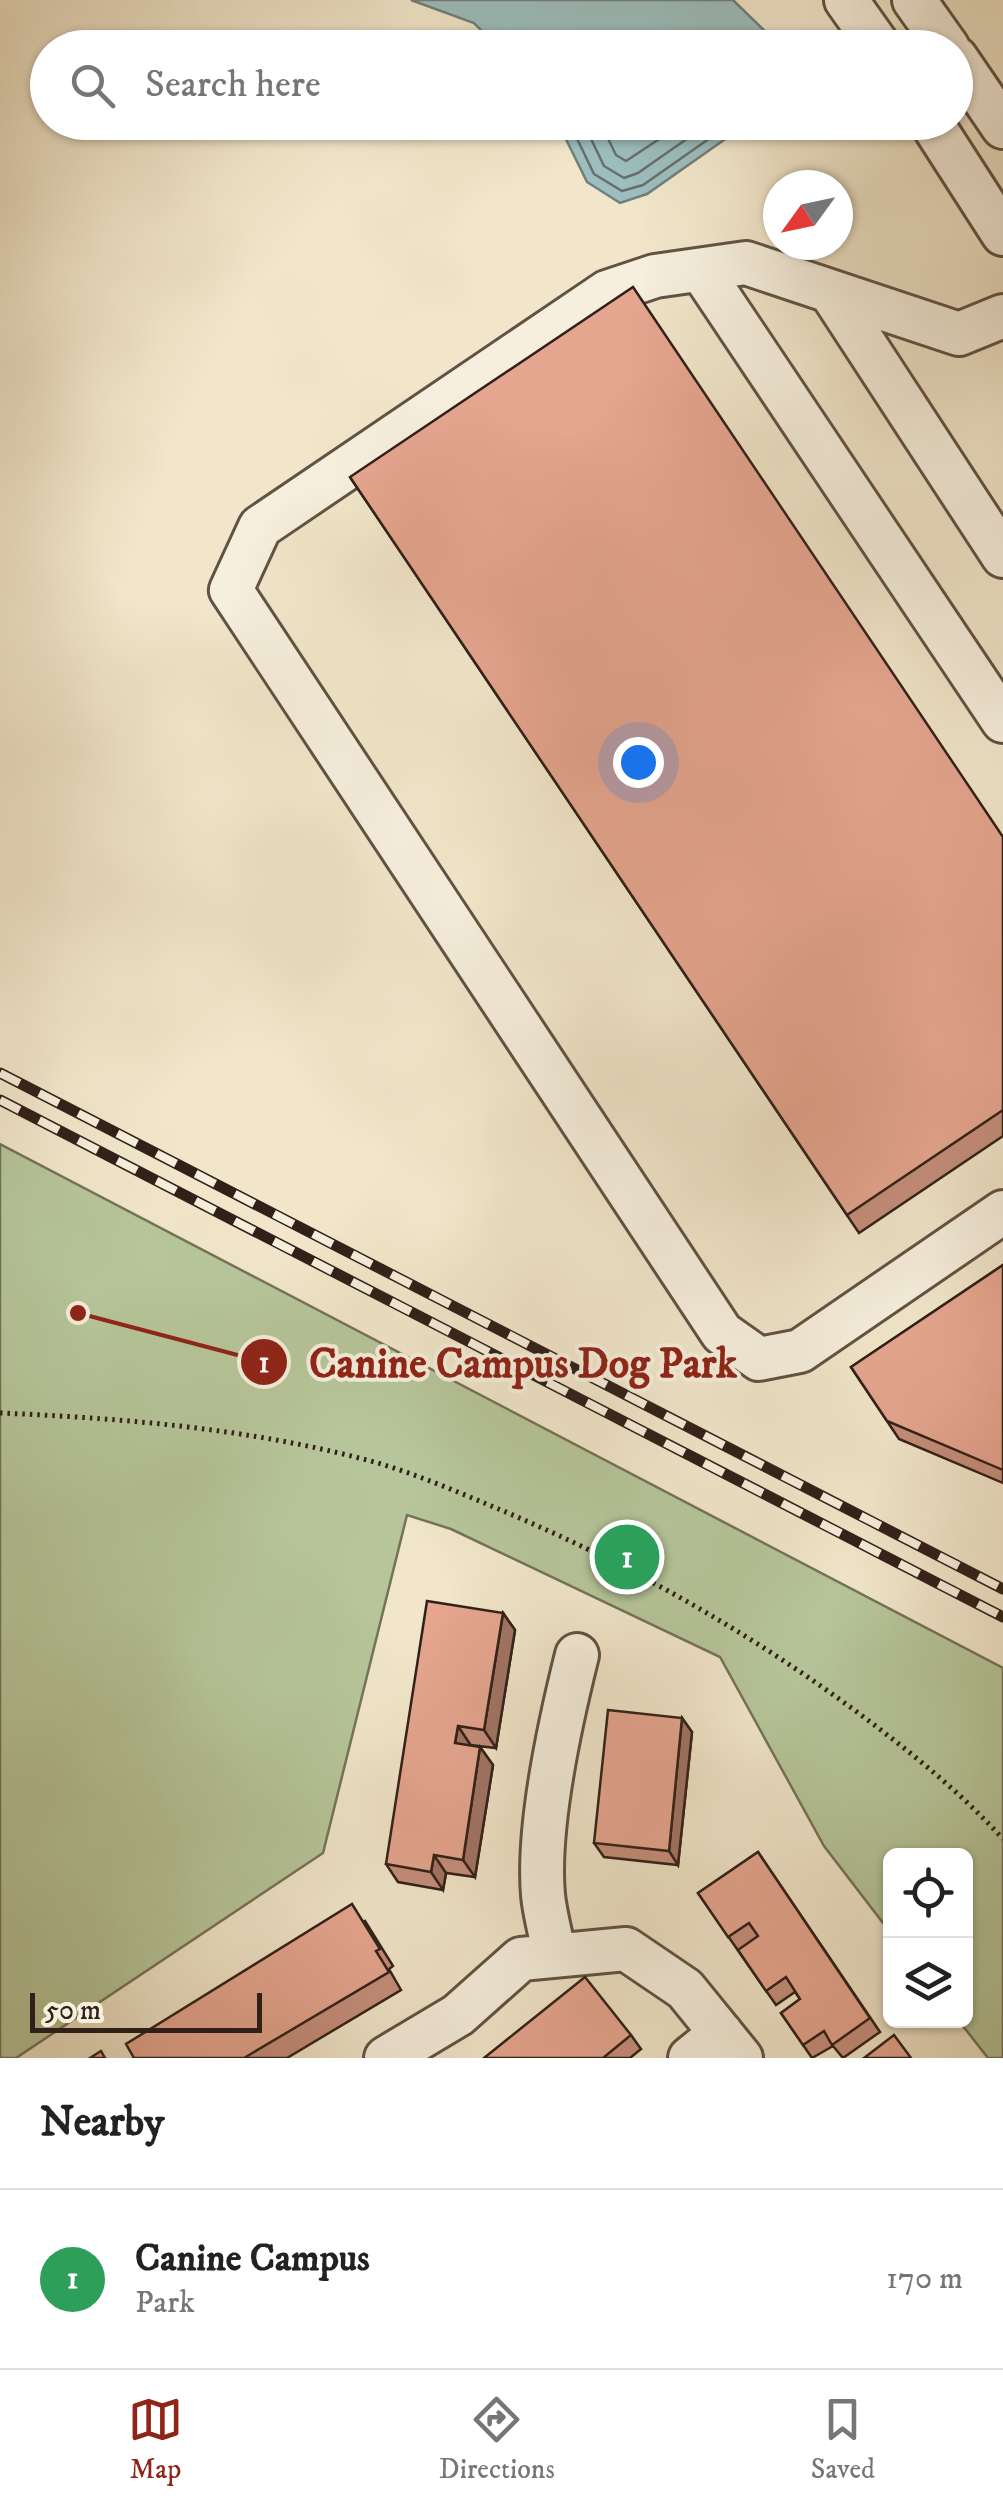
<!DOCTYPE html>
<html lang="en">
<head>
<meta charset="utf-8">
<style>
  :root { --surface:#fff; --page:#f2f2f2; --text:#222; --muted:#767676; --line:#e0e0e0; --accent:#8f2418 }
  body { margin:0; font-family:"IM FELL DW Pica",serif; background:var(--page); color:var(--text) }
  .controls { position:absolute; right:30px; bottom:30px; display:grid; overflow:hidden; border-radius:15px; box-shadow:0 2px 8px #0004 }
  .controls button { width:90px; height:90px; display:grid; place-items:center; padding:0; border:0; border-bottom:2px solid var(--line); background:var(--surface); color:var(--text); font:50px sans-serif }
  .compass { position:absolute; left:763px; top:170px; width:90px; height:90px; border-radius:50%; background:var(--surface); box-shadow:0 2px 8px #0004; rotate:237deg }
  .scale { position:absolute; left:30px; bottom:25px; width:232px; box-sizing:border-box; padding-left:10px; border:5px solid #312018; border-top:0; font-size:28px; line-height:35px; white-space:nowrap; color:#312018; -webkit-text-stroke:8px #f6efdd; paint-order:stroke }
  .you { position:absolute; left:638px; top:762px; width:35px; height:35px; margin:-25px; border:8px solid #fff; border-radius:50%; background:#1a73e8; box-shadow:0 0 0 15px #1a73e833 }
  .badge { display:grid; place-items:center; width:65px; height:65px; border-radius:50%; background:var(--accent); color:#fff; font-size:32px; font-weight:700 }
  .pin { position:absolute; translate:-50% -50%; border:5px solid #fff; box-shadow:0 2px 10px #0006 }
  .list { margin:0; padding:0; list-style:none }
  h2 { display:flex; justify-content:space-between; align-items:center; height:130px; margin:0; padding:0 40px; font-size:42px }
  h2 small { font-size:32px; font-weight:400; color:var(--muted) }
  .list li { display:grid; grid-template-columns:65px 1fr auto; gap:30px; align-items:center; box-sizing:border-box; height:180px; padding:0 40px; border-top:2px solid var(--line) }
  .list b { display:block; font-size:38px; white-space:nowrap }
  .list p { margin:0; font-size:32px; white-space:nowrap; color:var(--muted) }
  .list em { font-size:32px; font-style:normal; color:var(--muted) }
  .icon { flex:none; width:55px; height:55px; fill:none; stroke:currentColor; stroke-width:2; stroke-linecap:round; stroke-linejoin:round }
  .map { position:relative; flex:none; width:1003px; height:2058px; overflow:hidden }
  .search { position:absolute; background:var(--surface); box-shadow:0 2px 8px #0004; left:30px; right:30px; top:30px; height:110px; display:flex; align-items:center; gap:25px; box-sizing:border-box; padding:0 35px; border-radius:55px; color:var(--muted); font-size:38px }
  .sheet { height:310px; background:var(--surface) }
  nav { display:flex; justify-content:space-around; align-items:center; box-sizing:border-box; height:140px; border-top:2px solid var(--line); background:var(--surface); font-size:28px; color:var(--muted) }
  nav a { display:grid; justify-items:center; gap:5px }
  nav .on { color:var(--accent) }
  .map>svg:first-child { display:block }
  .green { fill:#b6c69a; stroke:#747359; stroke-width:2.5 }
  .water { fill:#9cbebe; stroke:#717f7c; stroke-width:2.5 }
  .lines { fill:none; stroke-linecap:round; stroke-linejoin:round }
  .shore { stroke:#666f6b; stroke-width:2.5 }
  .minor-casing { stroke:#615244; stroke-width:48 }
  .path { stroke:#312018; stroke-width:5; stroke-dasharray:2.5 5; stroke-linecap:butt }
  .minor { stroke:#f6efdd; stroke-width:42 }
  .rail-casing { stroke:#312018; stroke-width:11 }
  .rail { stroke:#f6efdd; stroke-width:8; stroke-dasharray:22; stroke-linecap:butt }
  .wall { fill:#c58e7b; stroke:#312018; stroke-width:2.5 }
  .shaded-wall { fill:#a07464; stroke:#312018; stroke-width:2.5 }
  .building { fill:#e5a58f; stroke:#312018; stroke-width:2.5 }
  .leader { fill:none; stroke:#8f2418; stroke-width:4 }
  .callout-dot { fill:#8f2418; stroke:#f6efdd; stroke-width:4 }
  .mark-label { font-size:30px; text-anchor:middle; font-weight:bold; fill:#fff }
  .callout-label { font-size:42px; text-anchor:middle; font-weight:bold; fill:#8f2418; stroke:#f6efdd; stroke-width:8; stroke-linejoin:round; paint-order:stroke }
</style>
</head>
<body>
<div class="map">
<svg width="1003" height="2058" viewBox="0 0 1003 2058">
  <rect width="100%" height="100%" fill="#f1e6ca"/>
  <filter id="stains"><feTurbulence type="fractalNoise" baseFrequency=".002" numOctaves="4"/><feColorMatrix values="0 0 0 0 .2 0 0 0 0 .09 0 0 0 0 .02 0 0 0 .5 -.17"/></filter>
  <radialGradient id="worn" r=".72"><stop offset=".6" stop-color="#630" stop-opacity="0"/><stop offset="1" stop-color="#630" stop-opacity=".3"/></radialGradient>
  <path class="green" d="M0,1144l1003,524v390h-15l-29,-37 7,-1v-164h-76v76l-66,-86 -104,-189 -269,-128 -44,-14 -84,338 -307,205h-16z"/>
  <path class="water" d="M411,0h322l43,42 1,5h-279l-24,-24z
    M558,123h190l-101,71 -27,9 -33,-21z"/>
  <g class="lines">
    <path class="shore" d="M569,122l25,52 28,17 21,-6 90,-63
      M583,122l21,44 20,12 14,-5 73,-51
      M600,122l16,33 10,6 59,-39"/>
    <defs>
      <path id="minor" d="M846,0l34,48
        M914,0l34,48
        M956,58l47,69
        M931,122l72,112
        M701,270l302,451
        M830,291l173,265
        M1003,316l-44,18 -213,-71 -91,13 -48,16 -347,235 -29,63 491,743 37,26 41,-8 203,-139
        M555,1956c-4,-20 -10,-41 -12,-61 -6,-69 17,-172 34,-240
        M386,2058l72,-43 63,-56 105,-10 59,40 56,69
        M690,2058l31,-25"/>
    </defs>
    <use href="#minor" class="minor-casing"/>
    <path class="path" d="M0,1413c119,5 243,15 359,45 49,12 96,33 142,52 133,56 257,127 372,214 46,35 91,72 130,115"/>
    <use href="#minor" class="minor"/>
    <defs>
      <path id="rail" d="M0,1073l1003,516
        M0,1100l1003,517"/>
    </defs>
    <use href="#rail" class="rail-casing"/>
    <use href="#rail" class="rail"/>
  </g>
  <path class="wall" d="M350,477l653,359v300l-144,97z
    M1003,1265v218l-104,-44 -48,-72z
    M503,1613l12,17 -19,118 -26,-3 10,2 13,18 -18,112 -29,-4 -3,17 -45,-8 -12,-18z
    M682,1718l10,14 -14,133 -74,-8 -10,-14z
    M758,1852l122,180 -37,26 -10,-12 -21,12 -31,-45 19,-14 -5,-7 -19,13 -78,-112z
    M365,1921l28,45 -4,3 12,21 -114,68h-153z
    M631,2035l10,14 -11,9h-146z"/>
  <path class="shaded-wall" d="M503,1613l12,17 -19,118 -12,-18z
    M682,1718l10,14 -14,133 -9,-14z
    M458,1726l12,18 -2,17 -13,-18z
    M480,1747l13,18 -18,112 -12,-17z
    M434,1855l12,18 -3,17 -12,-18z"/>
  <path class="building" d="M633,287l370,550v273l-156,105 -497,-738z
    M1003,1265v205l-116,-49 -36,-54z
    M427,1601l76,12 -19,117 -26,-4 -3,17 25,4 -17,113 -29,-5 -3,17 -45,-8z
    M608,1710l74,8 -13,133 -75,-8z
    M758,1852l112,166 -38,27 -8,-14 -21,14 -22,-32 19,-14 -14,-22 -20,14 -28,-41 20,-14 -9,-13 -21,14 -30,-44z
    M352,1904l28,45 -4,2 13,21 -145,86h-110l-8,-14z
    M585,1977l46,58 -28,23h-119z
    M894,2035l17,23h-47z
    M101,2051l4,7h-15z"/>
  <path class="leader" d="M78 1313L264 1362"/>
  <g class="callout-dot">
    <circle cx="78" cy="1313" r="10"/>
    <circle cx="264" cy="1362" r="25"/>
  </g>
  <g class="mark-label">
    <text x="264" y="1372">1</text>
  </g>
  <g class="callout-label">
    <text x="523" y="1377">Canine Campus Dog Park</text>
  </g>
  <rect width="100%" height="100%" filter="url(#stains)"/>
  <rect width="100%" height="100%" fill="url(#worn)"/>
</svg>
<div class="controls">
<button><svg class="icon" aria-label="locate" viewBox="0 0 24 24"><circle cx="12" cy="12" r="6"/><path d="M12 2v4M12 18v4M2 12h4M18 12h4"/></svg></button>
<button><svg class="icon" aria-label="layers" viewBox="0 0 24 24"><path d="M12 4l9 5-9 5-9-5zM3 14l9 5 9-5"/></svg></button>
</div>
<svg class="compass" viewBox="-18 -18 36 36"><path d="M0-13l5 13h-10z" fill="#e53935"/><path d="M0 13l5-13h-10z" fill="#767676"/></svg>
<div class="scale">50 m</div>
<div class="you"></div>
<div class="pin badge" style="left:627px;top:1557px;background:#2e9e5b">1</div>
<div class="search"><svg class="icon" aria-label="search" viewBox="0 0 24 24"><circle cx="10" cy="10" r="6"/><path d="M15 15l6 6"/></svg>Search here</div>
</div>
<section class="sheet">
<h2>Nearby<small></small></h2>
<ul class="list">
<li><span class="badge" style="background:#2e9e5b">1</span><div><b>Canine Campus</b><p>Park</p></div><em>170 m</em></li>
</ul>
</section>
<nav>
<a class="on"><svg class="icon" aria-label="map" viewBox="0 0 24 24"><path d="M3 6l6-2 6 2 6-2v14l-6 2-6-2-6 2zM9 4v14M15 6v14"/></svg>Map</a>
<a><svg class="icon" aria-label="directions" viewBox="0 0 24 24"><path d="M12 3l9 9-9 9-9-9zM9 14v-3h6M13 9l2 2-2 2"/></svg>Directions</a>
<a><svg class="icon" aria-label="saved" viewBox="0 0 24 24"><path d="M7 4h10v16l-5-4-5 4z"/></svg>Saved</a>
</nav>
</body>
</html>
